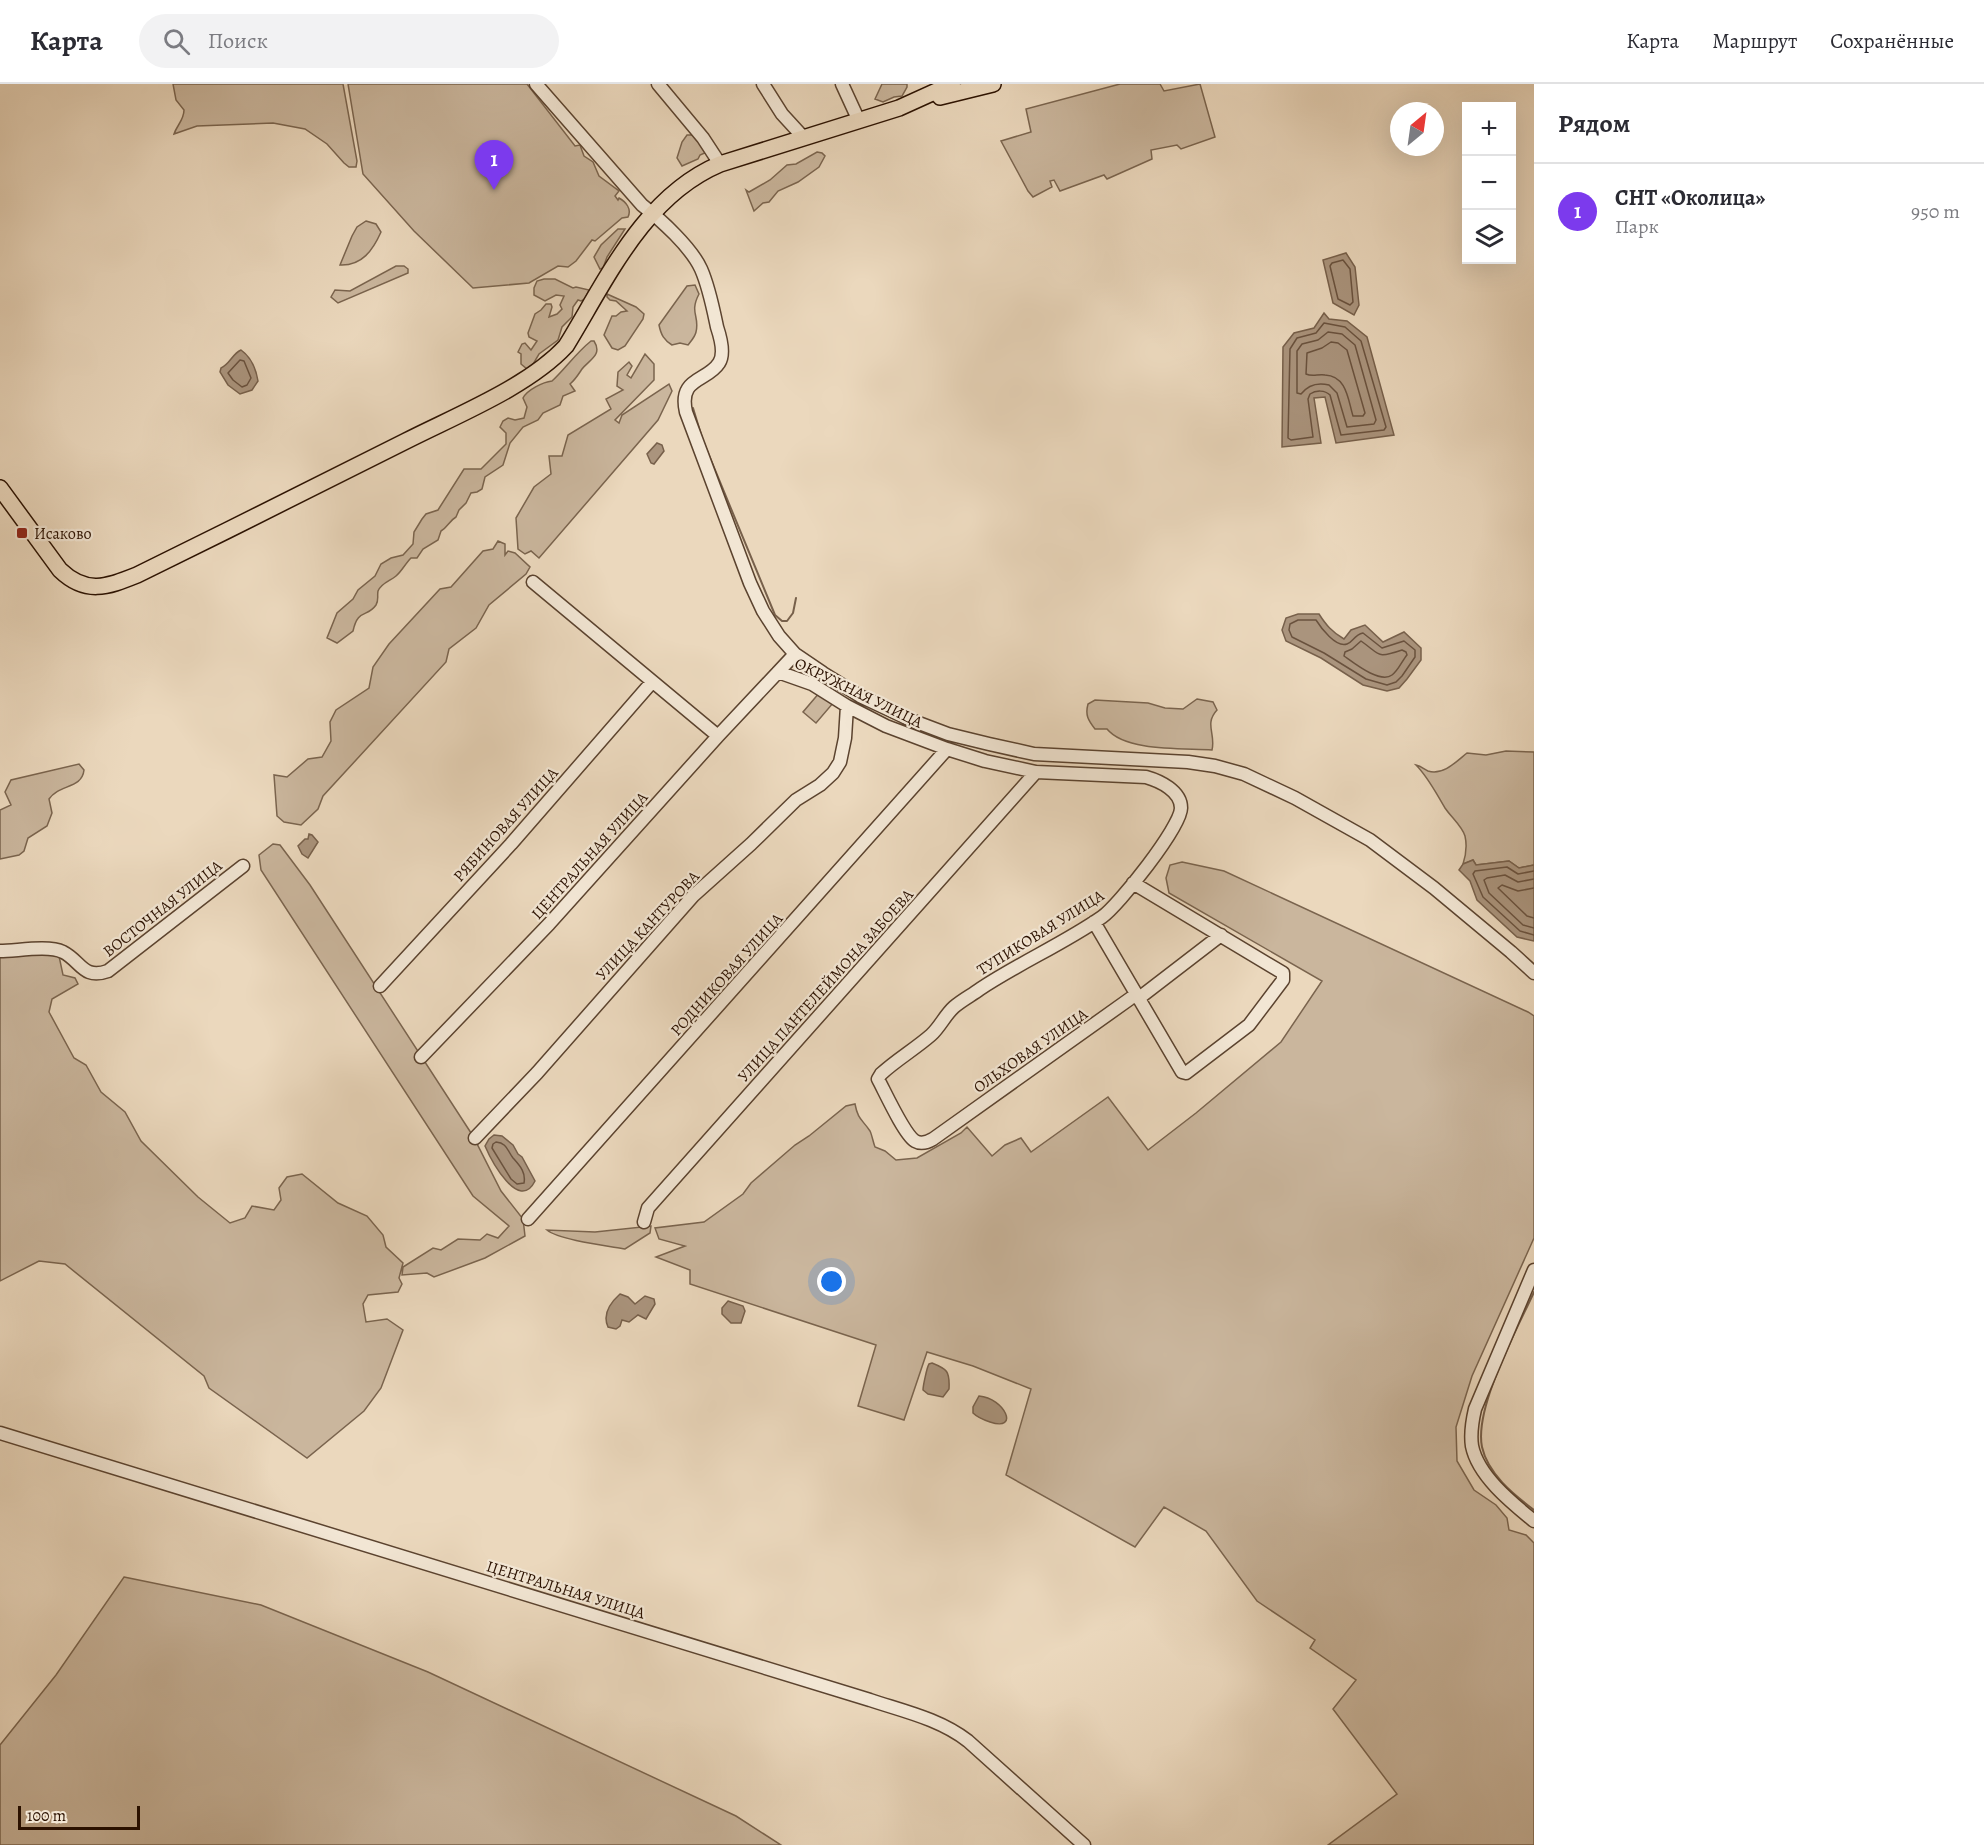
<!DOCTYPE html>
<html lang="ru">
<head>
<meta charset="utf-8">
<style>
  :root { --surface:#fff; --page:#f2f2f3; --text:#2b2b33; --muted:#7c7c81; --line:#e1e1e2; --accent:#7c3aed }
  body { margin:0; font-family:Alegreya,serif; background:var(--page); color:var(--text) }
  .controls { position:absolute; right:18px; top:18px; display:grid; overflow:hidden; border-radius:0px; box-shadow:0 6px 24px #0002 }
  .controls button { width:54px; height:54px; display:grid; place-items:center; padding:0; border:0; border-bottom:2px solid var(--line); background:var(--surface); color:var(--text); font:30px sans-serif }
  .compass { position:absolute; left:1390px; top:18px; width:54px; height:54px; border-radius:50%; background:var(--surface); box-shadow:0 6px 24px #0002; rotate:29deg }
  .scale { position:absolute; left:18px; bottom:15px; width:122px; box-sizing:border-box; padding-left:6px; border:3px solid #2b1100; border-top:0; font-size:16px; line-height:21px; white-space:nowrap; color:#2b1100; -webkit-text-stroke:4px #f2e6d4; paint-order:stroke }
  .you { position:absolute; left:832px; top:1198px; width:21px; height:21px; margin:-15px; border:4px solid #fff; border-radius:50%; background:#1a73e8; box-shadow:0 0 0 9px #1a73e833 }
  .badge { display:grid; place-items:center; width:39px; height:39px; border-radius:50%; background:var(--accent); color:#fff; font-size:20px; font-weight:700 }
  .pin { position:absolute; translate:-50% -50px; filter:drop-shadow(0 2px 3px #0008) }
  .pin::after { content:''; position:absolute; top:32px; width:21px; height:18px; background:inherit; clip-path:polygon(0 0,100% 0,50% 100%) }
  .list { margin:0; padding:0; list-style:none }
  h2 { display:flex; justify-content:space-between; align-items:center; height:78px; margin:0; padding:0 24px; font-size:26px }
  h2 small { font-size:20px; font-weight:400; color:var(--muted) }
  .list li { display:grid; grid-template-columns:39px 1fr auto; gap:18px; align-items:center; box-sizing:border-box; height:96px; padding:0 24px; border-top:2px solid var(--line) }
  .list b { display:block; font-size:22px; white-space:nowrap }
  .list p { margin:0; font-size:20px; white-space:nowrap; color:var(--muted) }
  .list em { font-size:20px; font-style:normal; color:var(--muted) }
  .icon { flex:none; width:33px; height:33px; fill:none; stroke:currentColor; stroke-width:2; stroke-linecap:round; stroke-linejoin:round }
  .map { position:relative; flex:none; width:1534px; height:1761px; overflow:hidden }
  header { display:flex; align-items:center; gap:36px; box-sizing:border-box; height:84px; padding:0 30px; background:var(--surface); border-bottom:2px solid var(--line) }
  header strong { font-size:28px }
  nav { display:flex; gap:33px; margin-inline-start:auto; font-size:21px }
  .search { width:420px; height:54px; background:var(--page); display:flex; align-items:center; gap:15px; box-sizing:border-box; padding:0 21px; border-radius:33px; color:var(--muted); font-size:22px }
  main { display:flex }
  aside { flex:1; background:var(--surface) }
  .map>svg:first-child { display:block }
  .green { fill:#cab69d; stroke:#7a644e; stroke-width:1.5 }
  .water { fill:#aa947d; stroke:#77604b; stroke-width:1.5 }
  .lines { fill:none; stroke-linecap:round; stroke-linejoin:round }
  .shore { stroke:#6a523e; stroke-width:1.5 }
  .stream { stroke:#77604b; stroke-width:2 }
  .minor-casing { stroke:#5b432f; stroke-width:15 }
  .major-casing { stroke:#2b1100; stroke-width:18 }
  .minor { stroke:#f2e6d4; stroke-width:12 }
  .major { stroke:#ebd8bd; stroke-width:15 }
  .poi-dot { fill:#8f2418; stroke:#f2e6d4; stroke-width:2 }
  .labels { text-anchor:middle; stroke-width:4.5; stroke-linejoin:round; paint-order:stroke }
  .poi-label { font-size:16px; fill:#2b1100; stroke:#f2e6d4; text-anchor:start }
  .street-label { font-size:16px; fill:#2b1100; stroke:#f2e6d4 }
</style>
</head>
<body>
<header>
<strong>Карта</strong>
<div class="search"><svg class="icon" aria-label="search" viewBox="0 0 24 24"><circle cx="10" cy="10" r="6"/><path d="M15 15l6 6"/></svg>Поиск</div>
<nav><a>Карта</a><a>Маршрут</a><a>Сохранённые</a></nav>
</header>
<main>
<div class="map">
<svg width="1534" height="1761" viewBox="0 0 1534 1761">
  <rect width="100%" height="100%" fill="#ebd8bd"/>
  <filter id="stains"><feTurbulence type="fractalNoise" baseFrequency=".00333" numOctaves="4"/><feColorMatrix values="0 0 0 0 .2 0 0 0 0 .09 0 0 0 0 .02 0 0 0 .5 -.17"/></filter>
  <radialGradient id="worn" r=".72"><stop offset=".6" stop-color="#630" stop-opacity="0"/><stop offset="1" stop-color="#630" stop-opacity=".3"/></radialGradient>
  <path class="green" d="M173,0h170l14,77 -1,6h-7l-5,-4 -17,-19 -22,-15 -32,-6 -76,3 -23,8c3,-9 10,-14 10,-24l-8,-10z
    M348,0h179l48,62 5,-1 4,11 9,6 6,14 20,15 -4,5 3,4 1,-2c7,4 13,11 9,19l-6,1 -27,23 -3,-1 -16,21 -8,6 -10,-1 -29,17 -56,5 -59,-57 -51,-57z
    M882,0h25v3l-5,9 -8,1 -11,5 -8,-3z
    M1120,0h40l4,7 36,-7 15,53 -34,12 -4,-4 -26,5 1,9 -45,20 -3,-4 -44,16 -6,-11 -4,1 2,6 -19,10 -5,-6 -27,-50 30,-9 -5,-23z
    M687,51h7l13,17 -7,3 -2,4 -16,7 -5,-8 5,-16z
    M817,68l5,1 3,3 -6,11 -21,15 -20,9 -9,11 -6,1 -9,8 -8,-21 3,2 21,-12 17,-15 9,-1z
    M366,137l10,3 5,8c-8,18 -19,34 -41,33l12,-29 5,-9z
    M618,145h7l-18,28 -4,11 -3,1 -6,-12 7,-12z
    M396,182h8l4,3v4l-70,30 -7,-6 4,-7 15,1z
    M544,195h11l18,9 3,-1 13,3 -4,9 -4,2 -3,-1 -5,7 -1,10 -10,10 -4,13 -19,14 -7,12 -5,3 -6,-5v-10l-3,-2 4,-8 3,-1 6,7 6,-9 -8,-4 -1,-4 7,-19 6,-4 5,-6h5l1,3 -3,10 8,-3 5,-5 -2,-4 4,-9 -8,-1 -11,6 -11,-6v-7l3,-7z
    M695,201l4,9c-10,19 1,22 -3,38 -1,5 -5,9 -8,13l-8,-2 -8,2c-8,-5 -11,-10 -13,-20l28,-39z
    M607,210l29,13 8,7 -1,5 -18,27 -7,4 -6,-2 -8,-13 8,-19h4l5,-4 6,-1 -11,-10 -6,-1 -3,-3z
    M591,257h3c9,14 -5,19 -12,28 -4,6 -7,11 -12,15l5,7 -12,5 -3,9 -17,8 -5,7 -15,7 -13,16 -7,22 -18,12 -3,12 -5,3 -6,1 -5,10 -7,7 -3,7c-7,4 -8,10 -15,14l-3,9 -15,9 -6,9h-6c-6,6 -9,13 -15,18 -6,5 -15,7 -18,15 -1,5 1,9 -2,14 -9,13 -18,3 -23,26l-16,12 -10,-5 10,-25 16,-14 5,-9 17,-14 6,-12 10,-6 12,-3 10,-11 1,-12 8,-13 4,-5 12,-4 26,-41h17l25,-25v-11l-6,-6 3,-6 5,-3 7,2 9,-2 3,-11 -4,-9c4,-8 20,-16 29,-17 13,-12 24,-28 39,-40z
    M645,270l9,10v16l-39,40 4,3 3,-8 47,-31 3,7 -14,29 -119,138 -8,-7 -6,3 -7,-5 -2,-31 18,-31 17,-13 -2,-18h13l6,-21 43,-26 -5,-10 17,-9 -6,-4 1,-14 11,-10 3,4 -5,9 4,3z
    M498,457l7,3v11l3,-4 7,2 15,14 -4,7 -37,31 -13,23 -27,21 -3,13 -123,134 -5,13 -17,16 -17,-3 -7,-6 -3,-41 13,2 21,-18 14,-2 9,-16 -1,-19 6,-12 33,-22 4,-21 16,-23 51,-55 11,-2 32,-36 10,-2z
    M820,608l14,10 -18,21 -13,-11z
    M1197,615l16,3 4,8c-13,14 -1,24 -5,40 -29,-2 -86,2 -105,-21h-12c-7,-9 -10,-14 -7,-25l7,-4 53,3 17,5 18,1z
    M1506,667l28,1v113l-15,3 -10,-7 -33,4 -3,-5 -10,4c3,-9 4,-19 2,-28 -3,-10 -14,-19 -20,-28 -9,-15 -17,-31 -29,-43 5,1 8,4 12,6 15,5 29,-10 39,-18l19,2z
    M79,680l5,6c-2,19 -25,14 -35,29l3,14 -5,13 -19,12 -4,13 -5,4 -19,4v-49l11,-5 -6,-13 6,-12z
    M273,760l7,1 30,40 163,251 28,55 22,28 2,17 -40,22 -51,19 -7,-4 -25,2 1,-8 30,-19 8,2 17,-11 22,1 7,-6 11,4 11,-12 -36,-30 -212,-326 -2,-15z
    M1182,778l42,9 304,141 6,4v222l-62,138 -16,51 1,34 17,29 22,15 11,13 2,12 17,5 8,8v302h-206l69,-51 -64,-85 23,-29 -46,-32 5,-8 -58,-39 -51,-70 -42,-24 -29,40 -129,-72 25,-86 -58,-23 -46,-14 -23,68 -46,-14 18,-61 -186,-61v-14l-34,-13 29,-11 -26,-7 -4,-11 49,-6 39,-28 8,-11 44,-38 14,-9 37,-30 9,-2c3,16 7,15 15,27 2,4 3,11 5,16l10,4 11,9 21,-2 44,-25 6,-6 25,29 13,-11 16,-7 10,14 77,-55 40,53 48,-37 85,-71 41,-61 -153,-88 -3,-15 4,-13z
    M47,866l12,6 4,19 12,3 3,6 -26,15 -3,13 25,46 12,7 15,27 24,20 16,29 57,56 32,26 15,-5 7,-12 22,4 7,-10 -2,-12 8,-11 15,-3 36,29 29,13 16,19 3,12 17,16 -4,15 3,6 -4,8 -30,3 -5,9 3,18 21,-3 16,11 -22,58 -17,23 -57,47 -98,-70 -5,-12 -139,-112 -26,-3 -39,20v-325z
    M651,1142l-1,7 -25,16c-17,-3 -66,-9 -78,-19l48,2z
    M124,1493l137,28 167,67 308,144 45,29h-781v-100l56,-70z"/>
  <path class="water" d="M1346,169l9,14 4,38 -5,10 -21,-12 -10,-43z
    M1324,229l5,6 18,2 20,16 27,98 -58,8 -11,-46 -11,1 7,45 -39,4 1,-100 11,-14 20,-5z
    M241,266c10,7 15,19 17,31l-6,9 -12,4 -12,-9 -8,-13 1,-4c9,-4 11,-14 20,-18z
    M657,359l5,2 2,6 -10,13 -3,-1 -4,-9z
    M1298,530h21c7,11 13,18 25,25l7,-9 14,-5 18,17 21,-10 17,16v12l-14,19 -8,9 -12,3 -24,-6 -42,-27 -35,-17 -4,-11 4,-12z
    M309,750l3,1 6,7 -10,16 -6,-4 -4,-8 7,-7h3z
    M1473,776l3,5 33,-4 10,7 15,-3v76l-17,-4 -40,-37 -7,-19 -11,-11 4,-6z
    M494,1051l8,1 11,9 5,9 4,3 13,24c-16,32 -44,-21 -50,-35l4,-7z
    M620,1210l8,3 7,7 10,-8 9,3 1,5 -9,15 -8,-4 -9,7 -7,-2 -2,6 -4,3 -8,-2c-6,-13 2,-24 12,-33z
    M728,1217l15,5 2,5 -4,12h-10l-9,-9v-6z
    M932,1279c15,6 18,8 17,26l-6,8 -15,-3 -5,-4c0,-4 4,-23 6,-26z
    M979,1312c26,2 41,36 11,26 -6,-2 -12,-4 -17,-9v-6z"/>
  <g class="lines">
    <path class="shore" d="M1343,176l7,9 3,33 -3,3 -12,-6 -8,-33 2,-3z
      M1324,239l21,4 16,14 25,86 -2,3 -43,5 -11,-40c-5,-5 -14,-5 -20,-1l-2,5 5,38 -22,3 -3,-2 2,-89 7,-11 19,-5z
      M1328,248l14,2 13,11 21,75 -2,4 -27,3 -10,-34 -8,-8c-12,-3 -21,0 -28,9l-4,-1v-42l5,-7 16,-4z
      M1331,258l7,1 9,7 18,63 -2,3h-10c-5,-16 -6,-40 -28,-41 -7,-1 -13,2 -19,-1l1,-21 15,-5z
      M240,276l4,1 7,17 -4,7 -5,2 -9,-7 -5,-7z
      M1298,536h18c5,8 20,28 31,24 6,-2 7,-9 16,-11l19,15 22,-7 11,9v7l-13,19 -6,6 -9,3 -21,-6 -42,-26 -32,-16 -3,-7 1,-6z
      M1361,557c20,14 15,18 41,9l4,2 1,3c-5,6 -9,16 -15,20 -12,9 -38,-12 -48,-19l1,-4 7,-3z
      M1534,787l-16,3 -11,-7 -32,4 -2,3 10,23 37,34 14,4
      M1534,795l-16,3 -13,-7 -18,3 -3,2 5,13 34,32 11,3
      M1534,804l-16,3 -16,-6 -4,3 29,28 7,2
      M496,1058c11,1 11,8 17,16 7,8 13,14 11,25l-7,1 -6,-5 -19,-31 1,-4z"/>
    <path class="stream" d="M693,324l10,33 72,174 7,6h5l6,-8 3,-15
      M1534,1208c-17,37 -60,116 -52,155 6,27 31,47 52,63"/>
    <defs>
      <path id="minor" d="M536,0l106,121c19,15 49,42 59,64 8,18 12,39 16,58 3,9 8,27 2,36 -12,19 -41,14 -33,49l64,171 13,28 16,25 16,18 28,19 37,23 51,24 37,14 41,10 45,10 154,8 27,4 29,8 51,24 75,42 64,48 77,64 23,21
        M658,0l45,54 17,26
        M763,0l19,30 22,24
        M842,0l17,37
        M533,498l185,154
        M778,588l34,12 35,22 39,20 61,23 38,12 51,11 110,5c14,4 35,14 35,31 0,19 -63,98 -79,109 -39,27 -83,46 -122,72 -8,6 -18,11 -26,18 -9,8 -14,20 -23,28 -16,14 -35,25 -50,39l-3,5c7,13 26,55 37,62 7,4 13,1 18,-2l198,-141 12,-3 78,-60
        M1094,838l88,150 4,1 63,-48 34,-45v-7l-150,-90
        M0,867c17,0 48,-6 63,1 18,9 20,28 45,19l135,-105
        M380,902l131,-142 141,-162
        M421,973l128,-133 169,-188 77,-82
        M475,1054l62,-65 156,-177 58,-52 45,-44 24,-15 13,-12 7,-11 5,-24 2,-32
        M528,1135l419,-470
        M644,1138l4,-14 388,-436
        M1534,1186l-59,139c-3,13 -5,24 -3,37 6,30 40,57 62,75
        M0,1349l870,267c33,11 70,19 98,41l116,104"/>
      <path id="major" d="M940,13l53,-13
        M0,404l60,82c26,25 47,17 77,5 90,-44 179,-89 269,-134 51,-26 122,-54 160,-95 41,-67 78,-150 154,-182l179,-56 53,-24"/>
    </defs>
    <use href="#minor" class="minor-casing"/>
    <use href="#major" class="major-casing"/>
    <use href="#minor" class="minor"/>
    <use href="#major" class="major"/>
  </g>
  <rect class="poi-dot" x="16" y="443" width="12" height="12" rx="3"/>
  <g class="labels">
    <g class="poi-label">
      <text x="34" y="455">Исаково</text>
    </g>
    <g class="street-label">
      <text transform="translate(859 608) rotate(26)" y="6">ОКРУЖНАЯ УЛИЦА</text>
      <text transform="translate(505 740) rotate(-48)" y="6">РЯБИНОВАЯ УЛИЦА</text>
      <text transform="translate(589 771) rotate(-48)" y="6">ЦЕНТРАЛЬНАЯ УЛИЦА</text>
      <text transform="translate(162 824) rotate(-38)" y="6">ВОСТОЧНАЯ УЛИЦА</text>
      <text transform="translate(647 841) rotate(-47)" y="6">УЛИЦА КАНТУРОВА</text>
      <text transform="translate(1040 848) rotate(-32)" y="6">ТУПИКОВАЯ УЛИЦА</text>
      <text transform="translate(726 890) rotate(-48)" y="6">РОДНИКОВАЯ УЛИЦА</text>
      <text transform="translate(825 901) rotate(-48)" y="6">УЛИЦА ПАНТЕЛЕЙМОНА ЗАБОЕВА</text>
      <text transform="translate(1030 966) rotate(-35)" y="6">ОЛЬХОВАЯ УЛИЦА</text>
      <text transform="translate(566 1505) rotate(17)" y="6">ЦЕНТРАЛЬНАЯ УЛИЦА</text>
    </g>
  </g>
  <rect width="100%" height="100%" filter="url(#stains)"/>
  <rect width="100%" height="100%" fill="url(#worn)"/>
</svg>
<div class="controls">
<button>+</button>
<button>−</button>
<button><svg class="icon" aria-label="layers" viewBox="0 0 24 24"><path d="M12 4l9 5-9 5-9-5zM3 14l9 5 9-5"/></svg></button>
</div>
<svg class="compass" viewBox="-18 -18 36 36"><path d="M0-13l5 13h-10z" fill="#e53935"/><path d="M0 13l5-13h-10z" fill="#7c7c81"/></svg>
<div class="scale">100 m</div>
<div class="you"></div>
<div class="pin badge" style="left:494px;top:106px">1</div>
</div>
<aside>
<h2>Рядом<small></small></h2>
<ul class="list">
<li><span class="badge">1</span><div><b>СНТ «Околица»</b><p>Парк</p></div><em>950 m</em></li>
</ul>
</aside>
</main>
</body>
</html>
